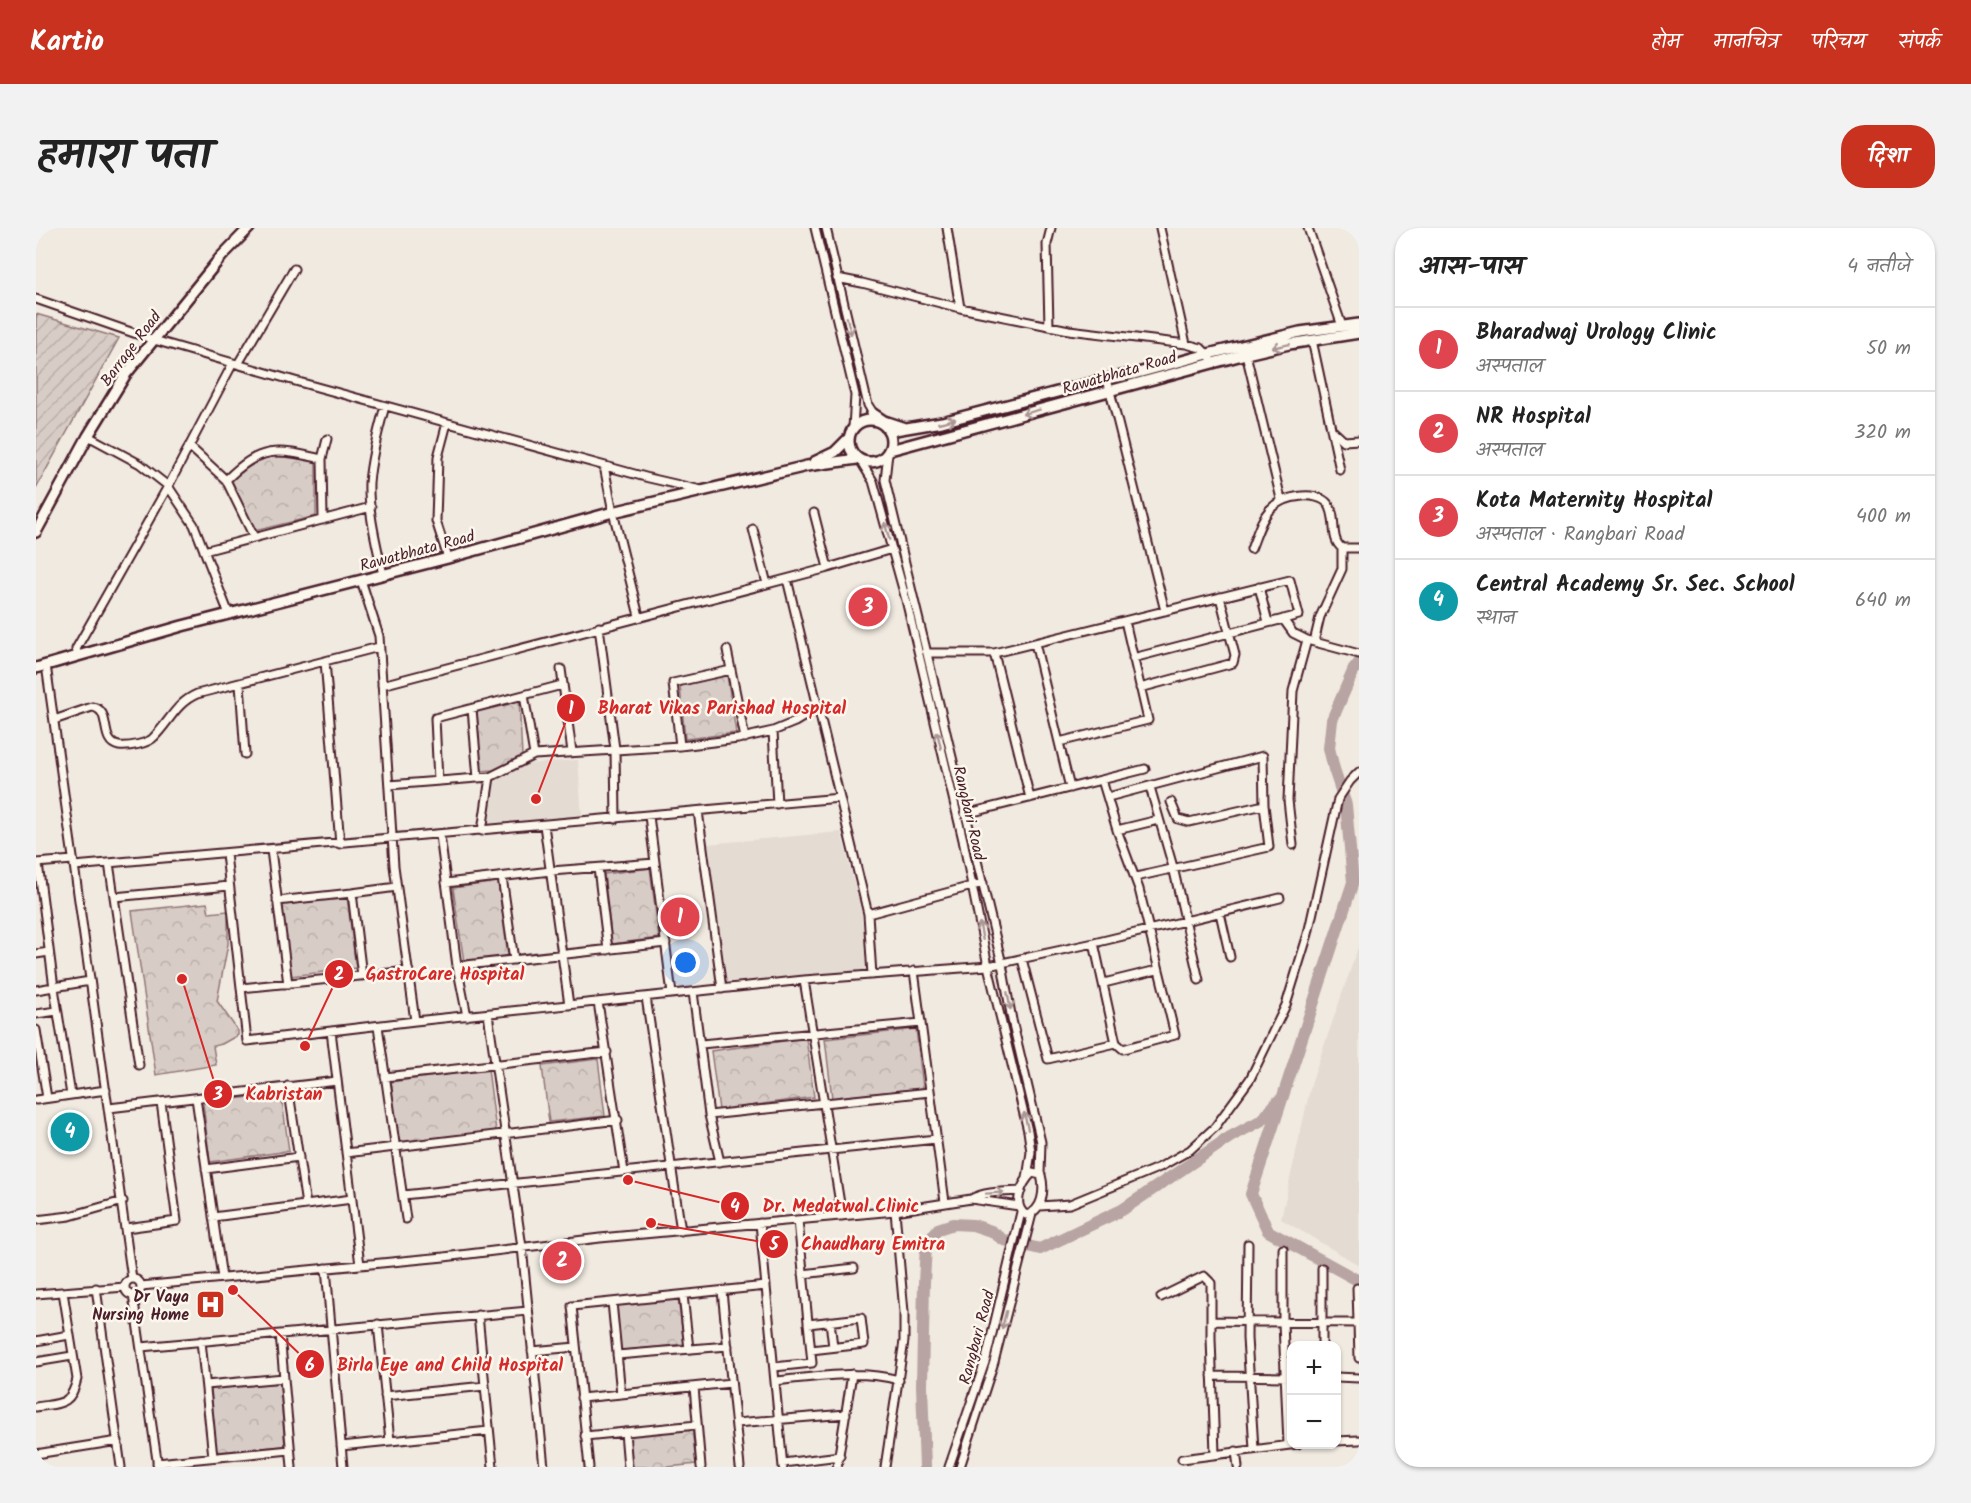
<!DOCTYPE html>
<html lang="hi">
<head>
<meta charset="utf-8">
<style>
  :root { --surface:#fff; --page:#f2f2f2; --text:#222; --muted:#767676; --line:#e0e0e0; --accent:#c8321e }
  body { margin:0; font-family:Kalam,"Playpen Sans Deva",sans-serif; background:var(--page); color:var(--text) }
  .controls { position:absolute; right:18px; bottom:18px; display:grid; overflow:hidden; border-radius:12px; box-shadow:0 2px 4px #0004 }
  .controls button { width:54px; height:54px; display:grid; place-items:center; padding:0; border:0; border-bottom:2px solid var(--line); background:var(--surface); color:var(--text); font:30px sans-serif }
  .you { position:absolute; left:650px; top:735px; width:21px; height:21px; margin:-15px; border:4px solid #fff; border-radius:50%; background:#1a73e8; box-shadow:0 0 0 9px #1a73e833 }
  .badge { display:grid; place-items:center; width:39px; height:39px; border-radius:50%; background:var(--accent); color:#fff; font-size:20px; font-weight:700 }
  .pin { position:absolute; translate:-50% -50%; border:3px solid #fff; box-shadow:0 2px 6px #0006 }
  .list { margin:0; padding:0; list-style:none }
  h2 { display:flex; justify-content:space-between; align-items:center; height:78px; margin:0; padding:0 24px; font-size:26px }
  h2 small { font-size:20px; font-weight:400; color:var(--muted) }
  .list li { display:grid; grid-template-columns:39px 1fr auto; gap:18px; align-items:center; box-sizing:border-box; height:84px; padding:0 24px; border-top:2px solid var(--line) }
  .list b { display:block; font-size:22px; white-space:nowrap }
  .list p { margin:0; font-size:20px; white-space:nowrap; color:var(--muted) }
  .list em { font-size:20px; font-style:normal; color:var(--muted) }
  .map { position:relative; flex:none; width:1323px; height:1239px; overflow:hidden; border-radius:24px }
  header { display:flex; align-items:center; gap:36px; box-sizing:border-box; height:84px; padding:0 30px; background:var(--accent); color:#fff }
  header strong { font-size:28px }
  nav { display:flex; gap:33px; margin-inline-start:auto; font-size:21px }
  .intro { display:flex; align-items:center; justify-content:space-between; box-sizing:border-box; height:144px; padding:0 36px }
  h1 { margin:0; font-size:42px }
  .button { padding:15px 27px; border-radius:24px; background:var(--accent); color:#fff; font-size:21px; font-weight:700 }
  main { display:flex; gap:36px; padding:0 36px }
  aside { flex:1; background:var(--surface); border-radius:24px; box-shadow:0 2px 4px #0004 }
  .map>svg:first-child { display:block }
  .built { fill:#e4dbd2 }
  .forest { fill:url(#forest-crowns); stroke:#917678; stroke-width:1.5 }
  .garden { fill:url(#garden-furrows); stroke:#917678; stroke-width:1.5 }
  .lines { fill:none; stroke-linecap:round; stroke-linejoin:round }
  .river { stroke:#b8a4a2; stroke-width:12 }
  .minor-casing { stroke:#4a1f2b; stroke-width:11 }
  .major-casing { stroke:#4a1f2b; stroke-width:14 }
  .minor { stroke:#fbf7ec; stroke-width:7 }
  .major { stroke:#fbf7ec; stroke-width:9 }
  .oneway { stroke:#ab9695 }
  .labels { text-anchor:middle; stroke-width:5; stroke-linejoin:round; paint-order:stroke }
  .street-label { font-size:16px; fill:#4a1f2b; stroke:#fbf7ec }
  .poi-label { font-size:16px; font-weight:bold; fill:#4a1f2b; stroke:#fbf7ec; text-anchor:end }
  .leader { fill:none; stroke:#d62828; stroke-width:2 }
  .callout-dot { fill:#d62828; stroke:#fbf7ec; stroke-width:2 }
  .mark-label { font-size:18px; text-anchor:middle; font-weight:bold; fill:#fff }
  .callout-label { font-size:18px; text-anchor:middle; font-weight:bold; fill:#d62828; stroke:#fbf7ec; stroke-width:5; stroke-linejoin:round; paint-order:stroke }
</style>
</head>
<body>
<header>
<strong>Kartio</strong>
<nav><a>होम</a><a>मानचित्र</a><a>परिचय</a><a>संपर्क</a></nav>
</header>
<div class="intro"><h1>हमारा पता</h1><a class="button">दिशा</a></div>
<main>
<div class="map">
<svg width="1323" height="1239" viewBox="0 0 1323 1239">
  <defs>
    <pattern id="forest-crowns" width="20" height="18" patternUnits="userSpaceOnUse" patternTransform="scale(1.5)"><rect width="20" height="18" fill="#d8ccc6"/><path d="M2 6a3 3 0 1 1 6 0M12 15a3 3 0 1 1 6 0" fill="none" stroke="#bbafaa"/></pattern>
    <pattern id="garden-furrows" width="10" height="10" patternUnits="userSpaceOnUse" patternTransform="scale(1.5)"><rect width="10" height="10" fill="#d8ccc6"/><path d="M-1 1l2-2M0 10L10 0M9 11l2-2" fill="none" stroke="#bbafaa"/></pattern>
  </defs>
  <rect width="100%" height="100%" fill="#f0eae0"/>
  <filter id="ink" filterUnits="userSpaceOnUse"><feTurbulence type="fractalNoise" baseFrequency=".0167" numOctaves="2"/><feDisplacementMap in="SourceGraphic" scale="12" xChannelSelector="R" yChannelSelector="G"/><feConvolveMatrix kernelMatrix="1 2 1 2 8 2 1 2 1" color-interpolation-filters="sRGB"/></filter>
  <g filter="url(#ink)">
    <path class="built" d="M542,532l4,58 -95,9 7,-47 32,-16z
      M805,604l21,83 4,55 -140,12 -19,-138z
      M1323,717v320l-78,-46 31,-138z"/>
    <path class="forest" d="M236,228l29,2 15,4v54l-62,15 -23,-52 17,-14z
      M691,447l9,58 -51,6 -5,-53z
      M483,471l3,57 -29,14 -12,1 -4,-60z
      M614,640l9,70 -47,6 -8,-70z
      M462,654l10,74 -44,6 -11,-74z
      M311,669l9,71 -65,8 -9,-71z
      M171,675l2,10 19,-2v33l-11,57 21,30v4l-16,9 -9,2 3,19 -60,10 -24,-164z
      M880,801l7,59 -91,10 -7,-59z
      M770,810l8,59 -95,13 -8,-59z
      M562,831l7,57 -56,6 -7,-56z
      M452,841l8,62 -98,12 -7,-61z
      M245,865l8,58 -79,11 -7,-59z
      M642,1070l6,46 -64,7 -6,-46z
      M244,1155l5,63 -69,6 -5,-63z
      M656,1200l4,36 -28,3h-37l-3,-32z"/>
    <path class="garden" d="M0,86l83,24 -83,150z"/>
    <g class="lines">
      <path class="river" d="M1323,435l-5,6 -22,51 -3,28 5,21 12,36 7,77 -102,312 17,37 91,50
        M889,1239l-3,-81 2,-103 2,-38 12,-16 15,-5 20,1 18,6 13,9 36,9 82,-39 108,-73 32,-17 16,-19"/>
      <defs>
        <path id="minor" d="M779,0l40,167 -2,33
          M790,0l42,177 7,11
          M911,0l13,80
          M1124,0l26,116
          M1272,0l34,98
          M801,50l25,5 98,25 109,22 117,14 15,4 9,9
          M0,71l118,41 141,41 354,97 52,12
          M1013,98l-2,-82 4,-16
          M1276,112l28,130
          M1210,126l35,145
          M202,136l56,-95
          M1071,151l58,232
          M411,195l-9,34 -2,64 12,37
          M1295,201l13,12 15,-1
          M52,208l52,28 28,22 26,39 35,89
          M153,218l37,34 28,57
          M852,225l-3,27 117,484 10,56 29,122 -1,32
          M824,232l13,21 33,119 57,240 25,126 40,165 3,21 -4,26
          M568,238l9,46 26,104
          M190,252c35,-35 51,-31 96,-21
          M778,285l14,55
          M287,292l-1,-61 5,-20
          M717,301l14,55
          M1306,320h17
          M1215,321c12,-30 14,-49 51,-53 8,-1 21,1 26,8 10,12 1,35 14,44v21l-22,48 -6,25
          M168,323l167,-44
          M347,347c-6,-29 -15,-62 -14,-92 2,-26 9,-52 16,-77
          M751,351l81,335 4,61
          M325,352l18,56 15,230 21,155
          M1223,359l9,35
          M1247,391l10,14 14,7 52,14
          M563,399l16,122 1,70
          M999,415l35,145
          M691,422l18,88
          M891,425h67l296,-73 9,35 -166,43
          M958,425l36,145
          M42,427l-2,-6 95,-168 62,-118
          M289,433l15,183
          M10,437l86,614
          M525,441l11,83
          M204,456l5,70
          M346,457l446,-117 64,-19
          M1104,460l93,-25 2,-8 -15,-58
          M488,467l10,60
          M436,481l6,69
          M18,492l38,-13c21,2 6,35 27,39 9,1 29,-2 35,-9 16,-16 22,-34 43,-43l182,-47
          M737,503l4,73
          M1023,514l89,-22 -23,-99
          M644,518l-7,-63 58,-13
          M402,553l-3,-63 127,-33
          M353,557l101,-8 44,-22 146,-9 58,-7 35,-8 22,-9 23,-14
          M1114,559l23,80 26,113
          M1072,569l155,-41 1,49 5,42 -133,30
          M1135,574l7,17 11,3 75,-17
          M662,583l24,178
          M929,586l180,-45
          M613,588l23,178
          M508,597l25,180
          M1081,602l41,-10
          M446,603l8,-54
          M404,607l17,131 10,50
          M1257,617l-5,-45 5,-109 14,-51
          M235,622l17,134
          M190,626l21,187 168,-20 389,-41 184,-14 106,-23 186,-45
          M0,635l37,-3
          M2,635l16,125 17,107
          M73,635l30,202
          M38,638l766,-68
          M562,640l10,82
          M466,649l12,83
          M410,655l105,-12 104,-8
          M316,665l45,-6
          M78,669l115,-11
          M241,673l75,-8 10,83
          M1184,685l10,44
          M832,686l115,-31
          M1058,715l22,100 7,6 52,-14 -36,-146 -22,-59 -15,-50
          M0,726l13,-2
          M986,731l26,100 68,-16
          M421,738l209,-23
          M878,743l31,231
          M768,752l38,236
          M1068,755l53,-13
          M205,760l168,-17
          M0,762l54,-9
          M657,764l16,123 11,47
          M610,769l35,234
          M562,774l26,170
          M0,786l21,-3
          M452,786l34,233 22,220
          M342,798l28,193
          M0,802l11,68
          M295,803l29,234
          M665,816l220,-21
          M349,849l222,-25
          M252,858l18,119
          M160,870l26,180
          M0,872l70,-10
          M73,880l228,-27
          M673,887l221,-23
          M310,925l272,-33
          M170,941l93,-12
          M996,945l9,2c4,15 2,36 -15,40 -15,-10 -4,-32 6,-42z
          M367,967l533,-56
          M935,971c15,-8 33,-7 50,-8
          M1004,978l30,-2 90,-37 30,-17 25,-23 35,-48 36,-74 22,-71 30,-135 12,-18 9,-9
          M177,989l139,-18
          M0,992l34,-4 53,-15
          M724,995l23,244
          M90,1000l51,-7 -16,-119
          M1212,1016l-1,94 7,111
          M1247,1021v73l5,123
          M290,1040l17,199
          M1286,1040v78
          M767,1046l51,-6
          M89 1059a8 8 0 1 1 16 0a8 8 0 1 1-16 0Z
          M105,1058l303,-29 156,-19 295,-27 76,-12 48,7
          M60,1060l25,179
          M1321,1060l2,70
          M686,1063l18,176
          M0,1066l89,-7
          M97,1067l25,172
          M647,1067l6,54
          M1125,1069l43,-21 7,7v55l4,116
          M576,1074l9,92
          M442,1087l15,152
          M794,1093l3,26
          M1175,1093l148,2
          M342,1096l12,117
          M772,1096l53,-6 3,26 -53,6
          M244,1106l12,133
          M0,1113l33,-6
          M165,1113l12,116
          M105,1119l387,-36
          M496,1123l44,-4
          M581,1127l111,-9
          M0,1134l36,-6
          M738,1139l38,-4 -14,-143
          M1176,1148l80,1
          M1300,1149l23,1
          M739,1153c42,-4 83,-12 124,-1
          M170,1157l78,-7
          M658,1159l7,80
          M349,1168l100,-10
          M545,1170l150,-15
          M0,1179c24,-4 35,-1 41,-28l-14,-87
          M700,1195l110,-9
          M589,1204l3,35
          M549,1208l112,-11
          M1300,1213l23,-1
          M305,1218l148,-15
          M1200,1223l2,16
          M0,1226l82,-13
          M1146,1231l116,-15
          M121,1235l133,-13
          M747,1235l57,-7
          M553,1239l-17,-161 194,-20
          M801,1239l15,-93
          M849,1239l19,-126v-29l-9,-101
          M913,1239l37,-108 35,-147
          M924,1239l34,-105 38,-148"/>
        <path id="major" d="M836,185l12,8 21,7
          M813 213a21 21 0 1 1 42 0a21 21 0 1 1-42 0Z
          M853,203l53,-9 165,-43 27,-5 74,-20 92,-22 59,-8
          M854,222l356,-96 43,-10 70,-11
          M778,234l21,-10 14,-14
          M0,304l52,-96 38,-62 95,-117 28,-29
          M0,440l146,-42 266,-68 165,-46 194,-46 50,-7"/>
      </defs>
      <use href="#minor" class="minor-casing"/>
      <use href="#major" class="major-casing"/>
      <use href="#minor" class="minor"/>
      <use href="#major" class="major"/>
    </g>
    <defs><path id="oneway-shaft" d="M-6 0H5M1.5-3L5.5 0L1.5 3" fill="none" stroke-width="1.6" stroke-linecap="round" stroke-linejoin="round" transform="scale(1.5)"/></defs>
    <g class="oneway">
      <use href="#oneway-shaft" transform="translate(813 98) rotate(76)"/>
      <use href="#oneway-shaft" transform="translate(1245 118) rotate(168)"/>
      <use href="#oneway-shaft" transform="translate(995 184) rotate(165)"/>
      <use href="#oneway-shaft" transform="translate(911 193) rotate(-13)"/>
      <use href="#oneway-shaft" transform="translate(851 303) rotate(-105)"/>
      <use href="#oneway-shaft" transform="translate(903 512) rotate(-103)"/>
      <use href="#oneway-shaft" transform="translate(945 703) rotate(-101)"/>
      <use href="#oneway-shaft" transform="translate(973 773) rotate(79)"/>
      <use href="#oneway-shaft" transform="translate(990 893) rotate(-103)"/>
      <use href="#oneway-shaft" transform="translate(959 965) rotate(-4)"/>
      <use href="#oneway-shaft" transform="translate(968 1092) rotate(104)"/>
    </g>
  </g>
  <defs>
    <symbol id="hospital-square" viewBox="-11 -11 22 22"><rect x="-9" y="-9" width="18" height="18" rx="4" fill="#c8321e" stroke="#fbf7ec"/><path d="M-5-5h3v3.5h4V-5h3V5h-3V1.5h-4V5h-3Z" fill="#fff"/></symbol>
  </defs>
  <g fill-rule="evenodd">
    <use href="#hospital-square" x="158" y="1060" width="33" height="33"/>
  </g>
  <g class="labels">
    <g class="street-label">
      <text transform="translate(94 120) rotate(-53)" y="6">Barrage Road</text>
      <text transform="translate(1083 144) rotate(-16)" y="6">Rawatbhata Road</text>
      <text transform="translate(381 322) rotate(-15)" y="6">Rawatbhata Road</text>
      <text transform="translate(934 585) rotate(77)" y="6">Rangbari Road</text>
      <text transform="translate(940 1109) rotate(-75)" y="6">Rangbari Road</text>
    </g>
    <g class="poi-label">
      <text x="153" y="1074">Dr Vaya<tspan x="153" dy="18">Nursing Home</tspan></text>
    </g>
  </g>
  <path class="leader" d="M500 571L535 480M269 818L303 746M146 751L182 866M592 952L699 978M615 995L738 1016M197 1062L274 1136"/>
  <g class="callout-dot">
    <circle cx="500" cy="571" r="6"/>
    <circle cx="269" cy="818" r="6"/>
    <circle cx="146" cy="751" r="6"/>
    <circle cx="592" cy="952" r="6"/>
    <circle cx="615" cy="995" r="6"/>
    <circle cx="197" cy="1062" r="6"/>
    <circle cx="535" cy="480" r="15"/>
    <circle cx="303" cy="746" r="15"/>
    <circle cx="182" cy="866" r="15"/>
    <circle cx="699" cy="978" r="15"/>
    <circle cx="738" cy="1016" r="15"/>
    <circle cx="274" cy="1136" r="15"/>
  </g>
  <g class="mark-label">
    <text x="535" y="486">1</text>
    <text x="303" y="752">2</text>
    <text x="182" y="872">3</text>
    <text x="699" y="984">4</text>
    <text x="738" y="1022">5</text>
    <text x="274" y="1143">6</text>
  </g>
  <g class="callout-label">
    <text x="686" y="486">Bharat Vikas Parishad Hospital</text>
    <text x="409" y="752">GastroCare Hospital</text>
    <text x="248" y="872">Kabristan</text>
    <text x="805" y="984">Dr. Medatwal Clinic</text>
    <text x="837" y="1022">Chaudhary Emitra</text>
    <text x="414" y="1143">Birla Eye and Child Hospital</text>
  </g>
</svg>
<div class="controls">
<button>+</button>
<button>−</button>
</div>
<div class="you"></div>
<div class="pin badge" style="left:644px;top:689px;background:#e0444e">1</div>
<div class="pin badge" style="left:526px;top:1033px;background:#e0444e">2</div>
<div class="pin badge" style="left:832px;top:379px;background:#e0444e">3</div>
<div class="pin badge" style="left:34px;top:904px;background:#0f9aa8">4</div>
</div>
<aside>
<h2>आस-पास<small>4 नतीजे</small></h2>
<ul class="list">
<li><span class="badge" style="background:#e0444e">1</span><div><b>Bharadwaj Urology Clinic</b><p>अस्पताल</p></div><em>50 m</em></li>
<li><span class="badge" style="background:#e0444e">2</span><div><b>NR Hospital</b><p>अस्पताल</p></div><em>320 m</em></li>
<li><span class="badge" style="background:#e0444e">3</span><div><b>Kota Maternity Hospital</b><p>अस्पताल · Rangbari Road</p></div><em>400 m</em></li>
<li><span class="badge" style="background:#0f9aa8">4</span><div><b>Central Academy Sr. Sec. School</b><p>स्थान</p></div><em>640 m</em></li>
</ul>
</aside>
</main>
</body>
</html>
